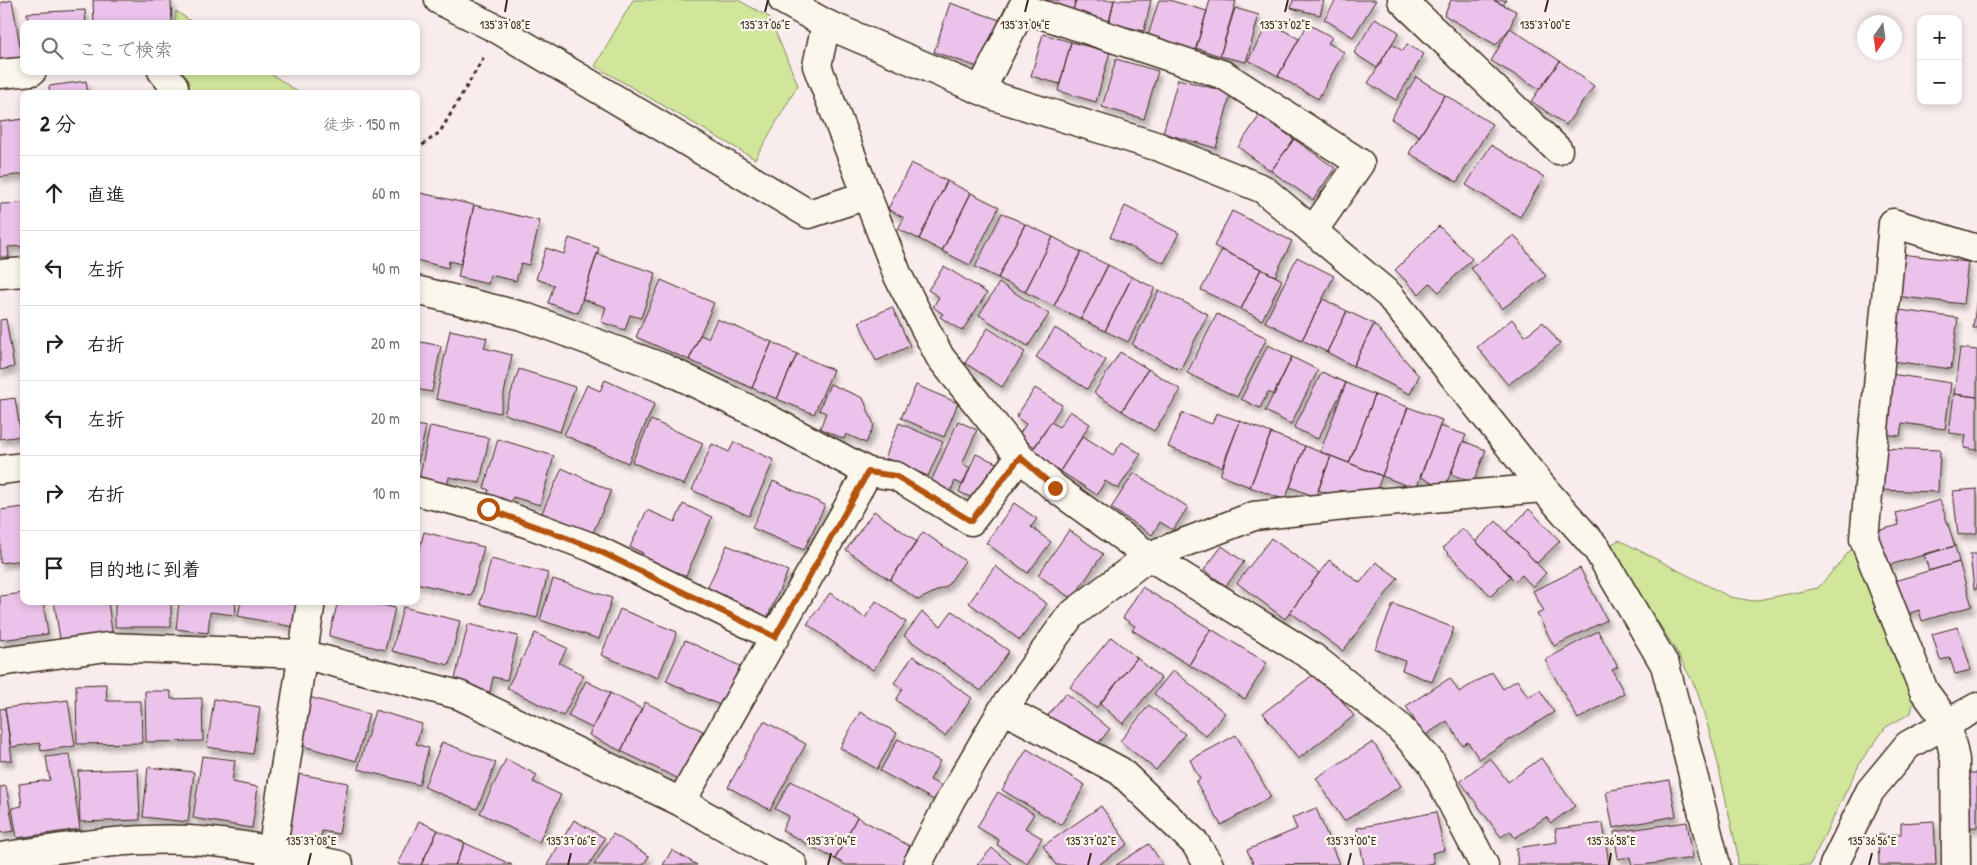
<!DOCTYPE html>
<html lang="ja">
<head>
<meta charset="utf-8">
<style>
  :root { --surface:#fff; --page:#f6f6f6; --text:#222; --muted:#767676; --line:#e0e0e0 }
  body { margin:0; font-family:"Patrick Hand","Klee One",sans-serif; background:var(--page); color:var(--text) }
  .controls { position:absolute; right:15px; top:15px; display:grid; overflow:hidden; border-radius:10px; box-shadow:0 2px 8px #0003 }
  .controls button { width:45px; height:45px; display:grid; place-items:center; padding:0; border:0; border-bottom:1px solid var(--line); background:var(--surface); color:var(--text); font:25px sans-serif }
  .compass { position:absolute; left:1857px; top:15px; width:45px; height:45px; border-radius:50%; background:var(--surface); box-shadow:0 2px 8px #0003; rotate:193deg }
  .stop { position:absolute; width:15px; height:15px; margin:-11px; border:4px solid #b45309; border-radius:50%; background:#fff }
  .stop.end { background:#b45309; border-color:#fff; box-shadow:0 1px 5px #0008 }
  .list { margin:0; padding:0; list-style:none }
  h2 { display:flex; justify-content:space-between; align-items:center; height:65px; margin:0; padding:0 20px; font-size:21px }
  h2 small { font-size:16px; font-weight:400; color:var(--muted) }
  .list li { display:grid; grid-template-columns:32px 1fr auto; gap:15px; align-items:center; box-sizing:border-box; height:75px; padding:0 20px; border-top:1px solid var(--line) }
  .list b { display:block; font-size:19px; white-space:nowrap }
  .list em { font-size:16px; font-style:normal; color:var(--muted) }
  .icon { flex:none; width:28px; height:28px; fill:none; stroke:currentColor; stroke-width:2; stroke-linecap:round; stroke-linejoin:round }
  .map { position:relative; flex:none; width:1977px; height:865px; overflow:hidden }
  .search { position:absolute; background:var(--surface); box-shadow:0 2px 8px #0003; left:20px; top:20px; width:400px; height:55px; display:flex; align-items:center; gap:12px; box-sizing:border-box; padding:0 18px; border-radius:10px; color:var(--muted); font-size:19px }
  .panel { position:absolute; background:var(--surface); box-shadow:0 2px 8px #0003; left:20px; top:90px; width:400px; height:515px; border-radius:10px }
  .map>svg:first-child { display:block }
  .green { fill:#d0e69b; stroke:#86885c }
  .building { fill:#ebc2ea; stroke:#3b2a1e; filter:url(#shadow) }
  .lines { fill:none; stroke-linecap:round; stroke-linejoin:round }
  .street-casing { stroke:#3b2a1e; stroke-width:31 }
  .secondary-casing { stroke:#3b2a1e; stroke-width:31 }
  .path { stroke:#3b2a1e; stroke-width:3; stroke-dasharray:4 4; stroke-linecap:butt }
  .street { stroke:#fbf7ec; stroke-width:28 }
  .secondary { stroke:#fbf7ec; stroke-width:28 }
  .route { stroke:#b45309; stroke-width:6 }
  .ticks { fill:none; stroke:#3b2a1e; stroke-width:2 }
  .ticks-label { font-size:12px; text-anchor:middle; fill:#3b2a1e; stroke:#fbf7ec; stroke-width:4.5; stroke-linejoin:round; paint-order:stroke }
</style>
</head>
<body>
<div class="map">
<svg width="1977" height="865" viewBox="0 0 1977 865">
  <defs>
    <filter id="shadow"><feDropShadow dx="3" dy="5.5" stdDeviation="2.5" flood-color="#0004"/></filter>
  </defs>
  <rect width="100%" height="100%" fill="#f8ecec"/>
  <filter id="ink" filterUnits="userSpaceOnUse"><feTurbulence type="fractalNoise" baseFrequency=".02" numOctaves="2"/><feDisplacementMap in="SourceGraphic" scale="10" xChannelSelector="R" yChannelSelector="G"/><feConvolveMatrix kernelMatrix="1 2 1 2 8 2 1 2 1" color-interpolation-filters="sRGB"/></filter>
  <g filter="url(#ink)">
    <path class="green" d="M633,0h105l31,17 29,68 -43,74 -160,-93z
      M176,11l19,13h-20z
      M175,71h92l34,23h-119z
      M1619,540l111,57 23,4 65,-13 36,-42 61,149 -4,18 -25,14 -25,34 -51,104h-72l-1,-14 -22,-100 -18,-61 -23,-43 -65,-101z"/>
    <path class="building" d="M12,0l10,57 -22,3v-57z
      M93,0h78l1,24h-78z
      M1034,0h42l-3,10z
      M1076,0h38l-5,23 -37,-9z
      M1114,0h37l-7,31 -35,-8z
      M1159,0h10l38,11 -12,41 -48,-13z
      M1210,0l26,1 -16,55 -24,-8z
      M1293,0h31l-4,15 -29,-7z
      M1336,0h40l-23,37 -29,-18z
      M1451,0h42l23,11 -6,17 -14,17 -52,-30z
      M1493,0h13l-3,5z
      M950,3l50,17 -16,49 -50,-17z
      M1235,8l24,7 -13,47 -26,-6z
      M85,10l1,14h-58l-1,-11z
      M1375,18l24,14 -22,36 -23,-15z
      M1269,22l30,17 -21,37 -30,-16z
      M1308,24l24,13 -4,6 16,9 -26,47 -40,-23z
      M1510,28l50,33 -20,28 -49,-28z
      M1043,34l28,8 -11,42 -29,-8z
      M1071,42l39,10 -14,50 -38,-11z
      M1392,44l11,7 4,-7 17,10 -28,46 -28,-17z
      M1116,59l42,12 -14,48 -42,-12z
      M1560,61l34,25 -28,39 -35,-24z
      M1416,77l29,18 -25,41 -29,-17z
      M1178,79l53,14 -15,55 -53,-15z
      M86,81l2,13h-38l-1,-8z
      M1445,95l47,29 -35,58 -48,-29z
      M1260,115l34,24 -23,32 -33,-24z
      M24,119v55l-24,3v-55z
      M1294,139l41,29 -22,32 -42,-29z
      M1491,145l53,32 -24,40 -54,-32z
      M911,163l36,18 -28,58 -21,-10 6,-11 -16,-9z
      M947,181l24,12 -29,58 -23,-12z
      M416,192l58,13 -13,59 -12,-3 -1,7 -32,-8z
      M971,193l28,14 -29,58 -28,-14z
      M24,203v43l-16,1 1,10h-9v-53z
      M474,205l66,16 -11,44 -8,-2 -5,18 -26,-6 -2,9 -30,-7z
      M1125,206l54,27 -15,30 -54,-26z
      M1232,211l60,30 -17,35 -61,-30z
      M1002,213l23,11 -27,54 -23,-11z
      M1025,224l28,13 -28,55 -27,-14z
      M1439,226l33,33 -33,33 -9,-9 -11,11 -24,-24z
      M1514,235l32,41 -44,33 -31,-41z
      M1053,237l28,15 -27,54 -29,-14z
      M569,238l30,10 -21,65 -30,-10 6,-18 -18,-6 10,-31 18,6z
      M1222,250l39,19 -20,40 -40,-19z
      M1081,252l27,13 -27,54 -27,-13z
      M597,254l59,19 -15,45 -11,-3 -5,15 -24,-8 5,-15 -24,-8z
      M1901,254l67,8 -5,42 -67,-8z
      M1297,257l37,19 -32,64 -37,-18z
      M1108,265l24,12 -27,54 -24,-12z
      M944,266l43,27 -25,38 -22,-14 3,-3 -10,-7 6,-10 -11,-7z
      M1261,269l21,11 -20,40 -21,-11z
      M1132,277l23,11 -27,54 -23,-11z
      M661,280l53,23 -25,57 -53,-23z
      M999,283l50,31 -21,32 -49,-31z
      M1159,290l49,24 -28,56 -48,-25z
      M1977,297v31h-4z
      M1323,299l24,12 -20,41 -25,-12z
      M892,307l18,39 -34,15 -17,-39z
      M1892,309l66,9 -7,51 -66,-9z
      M1347,311l27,13 -21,42 -26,-14z
      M1217,314l50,24 -30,59 -50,-24z
      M6,319l8,48 -14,3v-50z
      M717,319l55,23 -20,46 -63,-28 11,-25 8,3z
      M1512,319l13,17 18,-14 17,22 -52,41 -31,-38z
      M1374,324l45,52 -9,18 -57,-28z
      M988,328l37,24 -23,35 -37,-24z
      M1055,328l51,32 -19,29 -51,-32z
      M450,330l37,8 -3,10 28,7 -12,58 -64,-14z
      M416,341l25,5 -9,46 -16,-3z
      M772,342l25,12 -20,45 -25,-11z
      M1268,345l24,12 -18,38 -6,-3 -8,16 -19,-9z
      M1960,348l17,2v47l-23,-3z
      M1120,352l28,17 -26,42 -28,-18z
      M797,354l36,16 -19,44 -37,-15z
      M1292,357l26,13 -27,54 -26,-13z
      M519,369l56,18 -15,45 -56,-18z
      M1148,369l33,21 -27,41 -32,-20z
      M1322,372l24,11 -28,56 -24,-11z
      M1884,373l67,10 -6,46 -43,-6 -2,13 -24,-3z
      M605,380l50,23 -27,60 -64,-28 23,-50 13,6z
      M1346,383l29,12 -26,68 -29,-11z
      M830,384l33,14 11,27 -8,18 -20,-9 -2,5 -24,-11 6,-15 -7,-3z
      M916,385l42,18 -14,34 -43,-19z
      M1035,388l27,17 -27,42 -17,-11 8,-12 -10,-7z
      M1954,394l23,3v53l-13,-2 2,-13 -17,-2z
      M1375,395l33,12 -26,69 -33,-13z
      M15,398l6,38 -21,3v-39z
      M1408,407l34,13 -26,69 -34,-13z
      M1070,411l20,13 -30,47 -29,-19 20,-30 8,5z
      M1182,413l30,11 4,-11 24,8 -18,46 -54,-20z
      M651,420l52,23 -19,42 -52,-23z
      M958,421l19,9 -15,34 8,4 -7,17 -8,-4 -6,14 -20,-9z
      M1240,421l31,12 -21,54 -30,-12z
      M899,423l44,19 -15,34 -43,-18z
      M416,425l10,2 -10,44z
      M430,426l59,12 -9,45 -31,-6 -2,9 -28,-6z
      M1440,426l26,9 -21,52 -25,-10z
      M1271,433l34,13 -20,54 -35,-13z
      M1083,436l30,19 9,-13 19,12 -23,35 -13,-8 -8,14 -37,-24z
      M498,439l56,17 -14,49 -27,-8 -3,9 -24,-6 3,-10 -5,-2z
      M1463,441l23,9 -13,33 -22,-9z
      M734,442l40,18 -25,56 -57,-26 20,-46 17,8z
      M1305,446l26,10 -15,41 -26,-10z
      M1881,448l59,2 -2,42 -58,-2z
      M976,454l23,10 -17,38 -23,-10z
      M1331,456l51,20 -7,18 -16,4 -19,-8 -3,7 -19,-7z
      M562,468l49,23 -20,46 -50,-22z
      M1134,473l54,34 -15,23 -13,-8 -8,13 -41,-27z
      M773,481l52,24 -21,45 -52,-22z
      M1977,489v44l-19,2 -5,-44z
      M1940,500l15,46 -76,22 -10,-35 30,-8 -3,-12z
      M1014,503l23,16 -6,8 20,15 -23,31 -42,-30z
      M683,504l29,13 -28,63 -44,-20 3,-7 -13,-6 17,-37 28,12z
      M24,507v53l-24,3v-53z
      M1529,509l31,32 -23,22 -31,-31z
      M874,511l43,31 -27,38 -44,-30z
      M1496,521l50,52 -13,14 -11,-12 -7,6 -39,-40z
      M1462,528l49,48 -20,20 -48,-48z
      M1069,530l34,24 -31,45 -34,-24z
      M424,532l60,15 -13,49 -55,-13v-20z
      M923,532l42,29 -18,25 -29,14 -28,-20z
      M1271,538l48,35 -34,46 -48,-36z
      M727,545l61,26 -21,47 -61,-27z
      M1222,546l22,16 -18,24 -22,-16z
      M1955,546l4,16 -30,9 -5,-17z
      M1970,554h7v35h-3z
      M491,559l57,14 -11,45 -57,-14z
      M1329,560l31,23 16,-21 22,16 -55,73 -53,-39z
      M1959,562l13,44 -50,15 -3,-11 -15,5 -10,-34z
      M995,566l52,38 -27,36 -51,-37z
      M1580,568l27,52 -53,26 -17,-32 7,-3 -11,-20z
      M553,579l59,19 -13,41 -59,-19z
      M1142,587l69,42 -22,36 -57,-35 3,-4 -12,-8z
      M24,593v8h19l5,33 -48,6v-44z
      M830,593l35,25 11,-17 30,21 -33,48 -66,-46z
      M54,601h54l4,31 -52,7z
      M115,601h56v26h-56z
      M179,601h57l-1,14 -25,-3 -2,21 -32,-4z
      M241,601h58l-5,26 -56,-11z
      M338,601h28l29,7 -10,42 -56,-14z
      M1393,604l61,24 -22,54 -30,-12 3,-9 -30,-12z
      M403,607l57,14 -11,44 -57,-14z
      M620,609l57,23 -19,46 -57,-23z
      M952,611l57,40 -28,40 -77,-55 18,-24 19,14z
      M468,624l50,12 -11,44 -14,-3 -3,15 -36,-9z
      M1958,627l13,43 -16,4 -5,-16 -10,2 -8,-26z
      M1211,629l56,34 -22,36 -56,-34z
      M1598,631l20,36 -6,3 12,23 -46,26 -33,-59z
      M535,633l32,15 -8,15 25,12 -21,41 -56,-28z
      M1111,637l26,21 -41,50 -26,-21z
      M685,640l55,26 -18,40 -56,-25z
      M913,656l59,42 -27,38 -49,-36 7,-11 -9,-6z
      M1137,658l24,20 -38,46 -23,-20z
      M1173,670l52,43 -19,23 -52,-42z
      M1318,671l36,45 -56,43 -35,-46z
      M1492,672l11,17 14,-9 11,17 12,-7 14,22 -75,47 -11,-17 -6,3 -15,-24 -23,15 -18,-30 44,-28 9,14z
      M586,681l24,12 -18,35 -24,-12z
      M106,684l1,17h34l1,42 -65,1 -1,-59z
      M145,691h26v8l31,-1 1,43 -57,1z
      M610,693l32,16 -21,42 -32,-16z
      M1066,693l44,36 -18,22 -44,-36z
      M309,697l60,17 -13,47 -60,-17z
      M214,699l46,8 -7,47 -46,-7z
      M68,700l7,46 -34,5 -1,-8 -29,4 -6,-39z
      M645,702l58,29 -24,48 -58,-28z
      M1149,705l36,29 -29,36 -36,-29z
      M5,708l7,52 -12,1v-52z
      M375,710l47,14 -6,20 13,4 -10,37 -61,-16z
      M860,712l37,21 -20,36 -37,-21z
      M764,721l42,23 -36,66 -42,-23z
      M1236,735l35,62 -50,28 -25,-43 4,-3 -10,-19z
      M898,739l42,22 -10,19 12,6 -8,14 -54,-29z
      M442,742l54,21 -19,46 -53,-22z
      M1373,742l28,44 -57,35 -28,-43z
      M1027,749l58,36 -24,40 -59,-35z
      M69,754l11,75 -63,9 -5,-30 10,-2 -3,-22 31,-4 -4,-23z
      M202,756l33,4 -3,22 26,5 -6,41 -59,-10z
      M1490,758l18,24 33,-24 34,48 -24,17 -5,-6 -31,21 -5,-7 -9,6 -41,-56z
      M506,759l31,16 -4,7 28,13 -22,47 -59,-29z
      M148,767l46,5 -6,50 -45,-5z
      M138,769l2,51 -60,2 -2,-51z
      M293,773l55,10 -9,51 -17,-3 -2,10 -38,-7z
      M1961,773h16v54l-13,1z
      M1669,780l7,36 -63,12 -7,-37z
      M791,781l66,36 -22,42 -53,-29 7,-14 -14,-7z
      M6,786l8,45 -14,2v-46z
      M998,792l36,22 -9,14 17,10 -15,25 -30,-18 2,-5 -22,-13z
      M1101,806l27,38 -30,21h-42l-13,-19z
      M1316,808l23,56 -85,1 -7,-15 50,-21 -5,-11z
      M1436,812l8,38 -12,3 2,10 -12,2h-58l-7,-37z
      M857,817l58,32 -9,16h-60l-11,-6z
      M574,820l31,18 -16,27h-42z
      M419,821l19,9 -17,35h-21l-2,-1z
      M1934,821l2,44h-57l-1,-30 23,-1v-11z
      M1687,822l6,36 -50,7h-11l-2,-8 -12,2 -4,-27z
      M1603,823l6,42h-91l-2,-17 41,-6 -2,-13z
      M438,830l27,13 -10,22h-34z
      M613,834l36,22 -6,9h-49z
      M465,843l47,22h-57z
      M1149,844l14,21h-47z
      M992,848l20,17h-35z
      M672,850l25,15h-34z"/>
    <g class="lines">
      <defs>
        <path id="street" d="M439,0l60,30 310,184 58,-19
          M1402,0l156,150
          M826,24l-9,42 81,210 42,81 80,100 35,31 94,68 165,102 84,68 33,36 53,103
          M162,71l12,15v8
          M0,74l32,-3
          M981,90l41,-82 202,67 136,88 -47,68
          M0,274l24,-2
          M416,290l106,26 142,52 101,49 103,55 28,4 75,45 49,-64
          M0,470l24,-3
          M416,491l72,18 103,38 184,90
          M0,662l107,-15 195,7 157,41 222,107 112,63
          M1003,709l117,62 75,72 14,22
          M681,802l187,-330
          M0,857c63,-9 126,-20 189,-17 51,3 101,14 150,25
          M270,865l41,-264
          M917,865l34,-66 52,-90 67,-93 79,-60 105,-40 90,-10 199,-18
          M1834,865l36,-74 38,-46 69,-38
          M1956,865l-1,-105 -8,-38 -23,-31 -60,-152 29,-316 84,26"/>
        <path id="secondary" d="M783,0l43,24 171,73 162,50 104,42 126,106 154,193 54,61 68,116 51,200"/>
      </defs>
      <use href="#street" class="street-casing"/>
      <use href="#secondary" class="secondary-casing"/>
      <path class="path" d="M416,150l24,-18 44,-75"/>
      <use href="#street" class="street"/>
      <use href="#secondary" class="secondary"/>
    </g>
  </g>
  <g class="lines" filter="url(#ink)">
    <path class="route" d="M488,509l103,38 184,90 93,-165 28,4 75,45 49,-64 35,31"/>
  </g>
  <path class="ticks" d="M505,12l2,-12M765,12l3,-12M1025,12l3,-12M1285,12l3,-12M1545,12l3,-12M308,865l3,-12M568,865l3,-12M828,865l3,-12M1088,865l3,-12M1348,865l3,-12M1609,865l2,-12M1869,865l3,-12"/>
  <g class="ticks-label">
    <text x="505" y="29">135°37'08"E</text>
    <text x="765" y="29">135°37'06"E</text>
    <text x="1025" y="29">135°37'04"E</text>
    <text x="1285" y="29">135°37'02"E</text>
    <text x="1545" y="29">135°37'00"E</text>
    <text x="311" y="845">135°37'08"E</text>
    <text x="571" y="845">135°37'06"E</text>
    <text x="831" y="845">135°37'04"E</text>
    <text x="1091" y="845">135°37'02"E</text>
    <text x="1351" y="845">135°37'00"E</text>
    <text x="1611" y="845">135°36'58"E</text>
    <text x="1872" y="845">135°36'56"E</text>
  </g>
</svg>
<div class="controls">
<button>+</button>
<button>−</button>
</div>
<svg class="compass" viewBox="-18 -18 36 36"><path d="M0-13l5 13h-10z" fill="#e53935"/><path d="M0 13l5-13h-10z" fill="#767676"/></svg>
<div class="stop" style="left:488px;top:509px"></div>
<div class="stop end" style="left:1055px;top:488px"></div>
<div class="search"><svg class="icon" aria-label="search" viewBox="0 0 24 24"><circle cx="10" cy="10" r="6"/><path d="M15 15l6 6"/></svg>ここで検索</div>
<section class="panel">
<h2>2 分<small>徒歩 · 150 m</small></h2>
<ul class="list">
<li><svg class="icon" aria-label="ahead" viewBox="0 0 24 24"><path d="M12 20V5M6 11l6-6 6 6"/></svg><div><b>直進</b></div><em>60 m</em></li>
<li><svg class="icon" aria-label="left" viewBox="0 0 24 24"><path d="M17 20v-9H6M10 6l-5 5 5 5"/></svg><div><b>左折</b></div><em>40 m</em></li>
<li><svg class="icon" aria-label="right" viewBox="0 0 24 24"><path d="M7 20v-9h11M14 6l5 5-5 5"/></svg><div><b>右折</b></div><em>20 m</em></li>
<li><svg class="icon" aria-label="left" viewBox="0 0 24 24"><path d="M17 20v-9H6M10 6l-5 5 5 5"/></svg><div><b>左折</b></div><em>20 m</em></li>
<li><svg class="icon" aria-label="right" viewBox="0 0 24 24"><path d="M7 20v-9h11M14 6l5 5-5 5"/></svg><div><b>右折</b></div><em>10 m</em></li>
<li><svg class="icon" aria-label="arrive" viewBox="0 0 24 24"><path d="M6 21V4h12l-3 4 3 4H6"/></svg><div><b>目的地に到着</b></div></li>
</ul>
</section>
</div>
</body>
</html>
